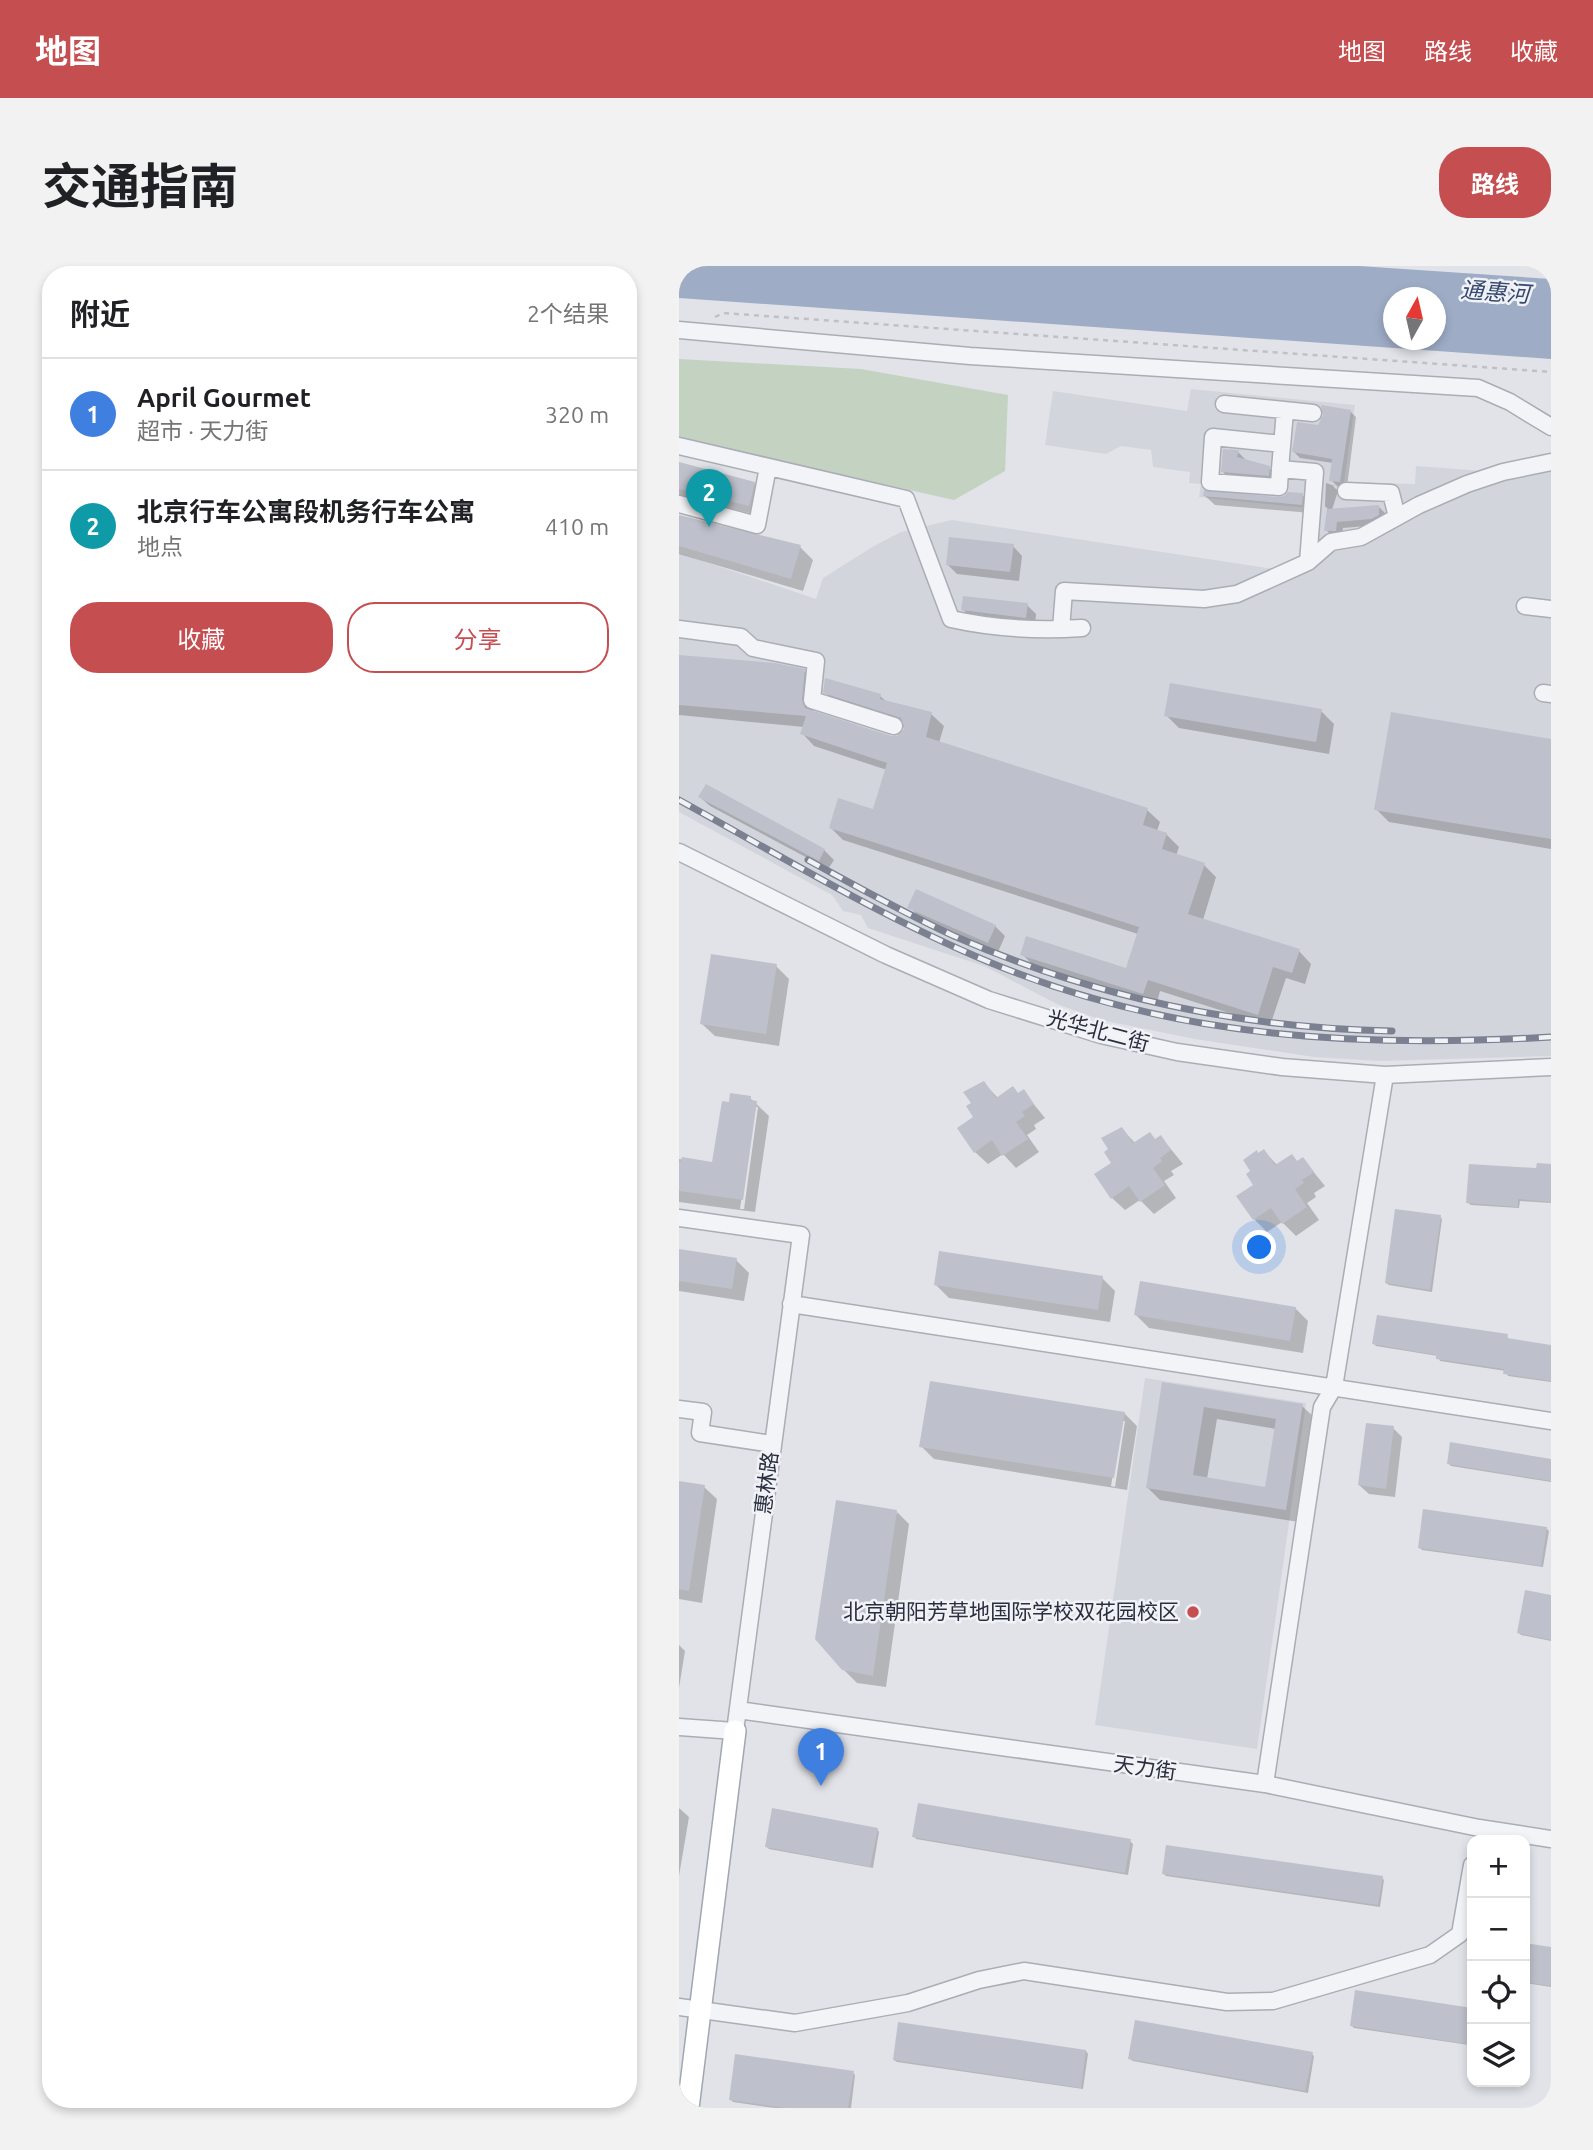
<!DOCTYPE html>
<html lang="zh">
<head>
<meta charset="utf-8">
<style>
  :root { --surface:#fff; --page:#f2f2f2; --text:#202124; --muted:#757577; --line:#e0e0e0; --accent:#c54e51 }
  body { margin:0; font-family:Ubuntu,"Noto Sans SC",sans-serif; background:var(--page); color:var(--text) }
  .controls { position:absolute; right:21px; bottom:21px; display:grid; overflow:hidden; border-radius:14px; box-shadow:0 4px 10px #0003 }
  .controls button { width:63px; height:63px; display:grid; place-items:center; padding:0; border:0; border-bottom:2px solid var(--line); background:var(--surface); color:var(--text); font:35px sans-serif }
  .compass { position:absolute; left:704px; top:21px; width:63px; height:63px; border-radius:50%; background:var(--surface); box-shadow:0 4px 10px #0003; rotate:8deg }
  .you { position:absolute; left:581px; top:982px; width:24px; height:24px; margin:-18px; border:5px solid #fff; border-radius:50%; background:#1a73e8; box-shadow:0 0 0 10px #1a73e833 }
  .badge { display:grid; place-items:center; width:46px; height:46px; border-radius:50%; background:var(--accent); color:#fff; font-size:23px; font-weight:700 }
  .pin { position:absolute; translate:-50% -58px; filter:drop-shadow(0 2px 4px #0008) }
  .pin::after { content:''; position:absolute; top:37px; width:24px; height:21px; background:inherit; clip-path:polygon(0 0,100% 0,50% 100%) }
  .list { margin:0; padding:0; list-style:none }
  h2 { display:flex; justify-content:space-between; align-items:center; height:91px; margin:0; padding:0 28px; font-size:30px }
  h2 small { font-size:23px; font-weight:400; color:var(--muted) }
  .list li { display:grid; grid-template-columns:46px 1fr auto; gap:21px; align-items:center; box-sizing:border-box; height:112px; padding:0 28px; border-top:2px solid var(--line) }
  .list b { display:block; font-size:26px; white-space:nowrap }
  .list p { margin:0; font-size:23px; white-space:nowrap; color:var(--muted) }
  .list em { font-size:23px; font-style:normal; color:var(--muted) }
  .actions { display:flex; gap:14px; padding:21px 28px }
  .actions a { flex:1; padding:16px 0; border:2px solid var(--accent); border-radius:28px; text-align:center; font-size:24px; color:var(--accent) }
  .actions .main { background:var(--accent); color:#fff }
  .icon { flex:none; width:38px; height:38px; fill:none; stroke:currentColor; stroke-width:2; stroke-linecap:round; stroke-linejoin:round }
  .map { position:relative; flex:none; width:872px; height:1842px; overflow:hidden; border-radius:28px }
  header { display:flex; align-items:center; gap:42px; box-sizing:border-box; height:98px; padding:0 35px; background:var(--accent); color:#fff }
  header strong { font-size:33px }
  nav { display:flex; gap:38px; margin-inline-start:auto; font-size:24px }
  .intro { display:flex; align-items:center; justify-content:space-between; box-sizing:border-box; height:168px; padding:0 42px }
  h1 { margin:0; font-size:49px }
  .button { padding:18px 32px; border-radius:28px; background:var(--accent); color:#fff; font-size:24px; font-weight:700 }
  main { display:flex; gap:42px; padding:0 42px }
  aside { flex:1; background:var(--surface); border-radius:28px; box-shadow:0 4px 10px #0003 }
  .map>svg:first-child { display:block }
  .built { fill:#d3d5dd }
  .green { fill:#c4d2c2 }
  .water { fill:#9eacc6; fill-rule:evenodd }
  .shadow { fill:#0003; fill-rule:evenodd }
  .building { fill:#bec1cb; fill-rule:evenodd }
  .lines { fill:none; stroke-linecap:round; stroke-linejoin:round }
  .minor-casing { stroke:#aaadb5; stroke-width:19 }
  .major-casing { stroke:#a1a6b3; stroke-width:24 }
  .path { stroke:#bfc1c7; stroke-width:2.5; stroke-dasharray:5 5; stroke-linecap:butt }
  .minor { stroke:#f3f4f7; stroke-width:16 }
  .major { stroke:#fff; stroke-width:21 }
  .rail-casing { stroke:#7b8191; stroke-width:7 }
  .rail { stroke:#f0f2f6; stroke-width:4.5; stroke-dasharray:13; stroke-linecap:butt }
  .poi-dot { fill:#c54e51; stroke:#f0f2f6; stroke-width:2.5 }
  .labels { text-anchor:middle; stroke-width:5; stroke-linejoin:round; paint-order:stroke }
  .street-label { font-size:21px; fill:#2a2f3f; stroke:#f0f2f6 }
  .poi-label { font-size:21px; fill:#2a2f3f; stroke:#f0f2f6; text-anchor:end }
  .water-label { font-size:23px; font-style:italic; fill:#374970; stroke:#f0f2f6 }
</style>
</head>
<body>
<header>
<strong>地图</strong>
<nav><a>地图</a><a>路线</a><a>收藏</a></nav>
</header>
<div class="intro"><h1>交通指南</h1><a class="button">路线</a></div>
<main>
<aside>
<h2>附近<small>2个结果</small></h2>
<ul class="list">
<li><span class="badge" style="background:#3f7fe0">1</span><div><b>April Gourmet</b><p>超市 · 天力街</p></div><em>320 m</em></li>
<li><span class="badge" style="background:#0f9aa8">2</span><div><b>北京行车公寓段机务行车公寓</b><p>地点</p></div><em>410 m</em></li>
</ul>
<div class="actions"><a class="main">收藏</a><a>分享</a></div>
</aside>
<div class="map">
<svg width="872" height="1842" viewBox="0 0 872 1842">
  <rect width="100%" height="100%" fill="#e1e3e8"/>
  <path class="built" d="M512,123l164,16 -11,77 71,2 1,-18 67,5 21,-8 39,-9 8,1v601l-172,5 -65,-4 -119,-18 -94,-19 -44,-16 -73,-38 -116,-38 -7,-13 -18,-4 -11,-16 -153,-83v-259l137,46 7,-21 51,-32 27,-14 51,-12 321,49 28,-14 6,-47 -108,-11 2,-13 -12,-1 1,-11 -37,-5 -2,-17 -30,-4 -15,8 -61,-9 8,-54 134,20z
    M466,1112l161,25 -49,346 -162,-24z"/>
  <path class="green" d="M0,93l182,10 147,26 -3,76 -51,29 -275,-62z"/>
  <path class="water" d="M0,0h680l192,13v80l-872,-61zM715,32h42v42h-42z"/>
  <path class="shadow" d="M671,145l6,6 -9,70 -10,-1 -6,-6 2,-17 -33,-5 -6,-6 25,-25z
    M559,186l10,10 21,6 9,9v7l-46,-3 -9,-9z
    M0,198l75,19 9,10 -5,22 -79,-19z
    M647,217l9,3h-2l5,5 -6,19 47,-3 6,6v8l-7,4 -35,3 -1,8h-10l-6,-6 2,-21 -3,-3z
    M623,229l10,9 -1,9 -96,-8 -10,-9 73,3z
    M0,251l121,30 13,13 -10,31 -124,-37z
    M334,280l9,10 -3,25 -62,-7 -10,-10z
    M348,339l9,9 -1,13 -62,-8 -10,-9z
    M0,390l125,15 12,13 -3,29 84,25 10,-10 -69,-23 -13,-13 55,4 7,6 44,12 13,12 -5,17 208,67 13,12 -3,9 9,3 13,13 -3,9 28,9 12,12 -13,43 96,31 12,13 -6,20 -19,-6 -16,48 -110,-35 -4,15 -121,-39 -13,-13 105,16 11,-36 -295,-94 -12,-12 43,-17 13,-41 -73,-24 -12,-13 2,-6 -125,-12z
    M642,445l13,13 -5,30 -150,-26 -13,-13z
    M713,448l159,27v108l-162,-27 -13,-13z
    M21,531l124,53 10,10 -6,9 -118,-63z
    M231,641l85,19 10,10 -7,16 -79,-35z
    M97,700l13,13 -10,67 -64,-10 -13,-12z
    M305,817l14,15 21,-4 4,-3 22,27 -11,7 2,4 -9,6 12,17 -23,16 -13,-14 -15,10 -13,-12 1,-35z
    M71,832l19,18 -14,96 -76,-10v-43l35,5 17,-60zM75,841h4l-14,102h-4z
    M443,863l14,15 20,-4 5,-3 22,27 -12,7 3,4 -10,6 12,17 -22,16 -14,-14 -15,10 -13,-12 1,-35z
    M585,885l14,15 14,-10 6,6 5,-3 22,27 -11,7 2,4 -9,6 12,17 -23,16 -14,-14 -15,10 -13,-13 -15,-22 17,-12 3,-30z
    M859,899l13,1v37l-31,-2 -1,7 -48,-3 -3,-2 70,-33z
    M761,951l2,2 -10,73 -43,-7 -3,-2z
    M0,985l57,9 13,13 -5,28 -65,-10z
    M423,1012l13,13 -5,31 -161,-24 -13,-13z
    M616,1042l13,13 -5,32 -154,-25 -13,-13z
    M828,1070l2,4 42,6v36l-43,-6 -2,-5 -66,-10 -2,-5 -62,-10 -2,-2z
    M485,1118l138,22 13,12 -16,104 -139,-22 -13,-13zM538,1153l59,10 -9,60 -60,-10z
    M445,1147l13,13 -10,64 -193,-31 -13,-13zM443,1155h3l-10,66 -4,-1z
    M714,1162l9,9 -7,60 -26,-3 -10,-9z
    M773,1178l99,17v21l-100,-16 -2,-2z
    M0,1217l25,4 13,12 -15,104 -23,-4z
    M218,1246l12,12 -23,163 -29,-4 -14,-14z
    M867,1262l3,3 -6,36 -121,-17 -3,-3z
    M847,1326l25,5v44l-30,-6 -2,-2z
    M0,1379l6,6 -6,37z
    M0,1542l10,9 -10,59z
    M198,1563l2,3 -6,36 -104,-19 -2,-2z
    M235,1570l216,5 3,3 -5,31 -212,-36z
    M484,1607l219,5 2,2 -4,27 -214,-31z
    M846,1679l26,4v38l-26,-4z
    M793,1744l-3,35 -115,-17 -3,-3z
    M407,1785l2,3 -5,35 -186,-27 -3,-2z
    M633,1788l2,2 -6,37 -175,-32 -3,-2z
    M174,1807l2,2 -4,33h-76l-42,-6 -2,-2z"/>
  <path class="building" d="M642,139l30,5 -11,72 -11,-1 3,-22 -40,-7 5,-30 21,3 5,-10z
    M544,183l16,1 -2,7 33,9 -1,10 -48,-4z
    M0,196l76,20 -6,24 -70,-17z
    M525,224l74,7 6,-1 4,-4 15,1 -1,12 -99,-9z
    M700,239v10l-8,4 -34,3 -1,9h-12l3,-22z
    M0,249l122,30 -10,34 -112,-33z
    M270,271l65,7 -4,28 -64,-7z
    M284,330l65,7 -2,15 -65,-8z
    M0,389l96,8 30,6 -3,30 3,9 86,28h6l7,-7 -3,-11 -78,-25 2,-15 56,16 -1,5 52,13 -6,25 222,71 -5,17 24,8 -5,16 43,14 -17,51 112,35 -8,24 -19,-6 -15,48 -110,-35 -5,14 -123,-39 6,-19 100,32 13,-41 -310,-99 9,-30 35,11 14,-46 -87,-29 6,-18 -127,-11z
    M491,417l152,26 -6,33 -152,-26z
    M712,446l160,27v100l-177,-29z
    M27,518l119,65 -6,12 -121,-64z
    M237,623l80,36 -8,18 -81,-35z
    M32,688l66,10 -11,70 -66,-10z
    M305,815l12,17 17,-12 5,7 6,-4 10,15 -12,8 3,4 -9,6 12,17 -26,17 -10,-16 -18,13 -17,-25 16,-11 -7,-11 5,-3 -8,-11z
    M51,827l21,3v4l6,1 -14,99 -64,-9v-30h2l1,-4 30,5 10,-61 7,1z
    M443,861l11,16 17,-11 5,7 6,-4 10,15 -11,8 2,3 -9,7 12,17 -25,17 -11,-16 -18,13 -17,-25 17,-11 -7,-11 4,-3 -7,-11z
    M585,883l11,16 17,-11 5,7 6,-4 11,15 -12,8 2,3 -9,6 12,18 -25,17 -11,-16 -18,12 -17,-24 17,-11 -7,-11 4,-3 -7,-11 14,-10 1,3z
    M858,897l14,1v38l-33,-3v8l-52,-4 3,-39 67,4z
    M716,943l46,6 -11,75 -45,-7z
    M0,983l58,9 -5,31 -53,-8z
    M260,985l164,25 -5,34 -164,-25z
    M461,1015l156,26 -6,34 -156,-26z
    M698,1049l131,19 -1,4 44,7v36l-48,-7 1,-5 -68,-10v-4l-64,-11z
    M251,1115l195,31 -11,66 -195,-31z
    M483,1116l141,22 -17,106 -140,-22zM525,1141l72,12 -11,68 -72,-12z
    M687,1157l28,3 -8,63 -28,-4z
    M771,1176l101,17v22l-104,-17z
    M0,1215l26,4 -16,106 -10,-2z
    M157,1234l61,10 -24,166 -31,-6 -27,-31z
    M744,1243l124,18 -6,39 -123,-18z
    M846,1324l26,5v45l-34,-7z
    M239,1537l213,36 -6,34 -213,-36z
    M93,1542l106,20 -8,39 -105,-20z
    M487,1579l217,31 -5,29 -216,-31z
    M846,1677l26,4v39l-26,-4z
    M676,1724l117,18 -5,36 -117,-18z
    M456,1754l178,32 -8,39 -177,-32z
    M219,1756l188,28 -5,38 -188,-28z
    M56,1788l119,17 -6,37h-63l-56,-8z"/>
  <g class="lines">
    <defs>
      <path id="minor" d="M0,64l291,26 508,32 32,14 41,25
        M545,138l89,9
        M606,145l-5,58 35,3 -7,90
        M0,180l227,53 45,120c45,10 85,12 131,9
        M601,203l-1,18 -69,-5 3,-45 69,7
        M667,225l45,2 6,24
        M0,238l78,21 11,-58
        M846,340l26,3
        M0,363l62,8 12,11 63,13 -4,39 82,26
        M382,363l3,-38 140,8 33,-5 71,-32 23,-20 30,-5 58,-32 48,-21 36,-12 48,-10
        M864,427l8,1
        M0,586l207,103 103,45 112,35 76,17 105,15 103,8 166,-8
        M0,952l122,17 -66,496 -56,-4
        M112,1038l760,117
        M0,1143l24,3 -3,21 72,11
        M59,1444l527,74 214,44 72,11
        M586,1518l57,-377 12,-20 51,-312
        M0,1741l116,16 113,-20 71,-23 45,-9 203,31 46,-1 157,-46 30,-21 12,-69"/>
      <path id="major" d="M9,1842l47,-377"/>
    </defs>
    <use href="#minor" class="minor-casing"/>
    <use href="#major" class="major-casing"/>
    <path class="path" d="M36,51l8,-4 828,59"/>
    <use href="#minor" class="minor"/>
    <use href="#major" class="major"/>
    <defs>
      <path id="rail" d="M0,534c102,56 202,117 310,162 181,76 368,86 562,75
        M129,594c48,26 96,53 146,76 139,61 287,92 438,95"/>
    </defs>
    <use href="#rail" class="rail-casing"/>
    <use href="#rail" class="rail"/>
  </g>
  <circle class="poi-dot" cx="514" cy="1346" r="7"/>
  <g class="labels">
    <g class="street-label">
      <text transform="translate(419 765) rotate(15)" y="7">光华北二街</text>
      <text transform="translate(88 1217) rotate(-83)" y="7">惠林路</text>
      <text transform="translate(466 1502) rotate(8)" y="7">天力街</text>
    </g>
    <g class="poi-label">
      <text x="500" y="1353">北京朝阳芳草地国际学校双花园校区</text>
    </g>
    <g class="water-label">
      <text transform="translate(816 26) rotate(4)" y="8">通惠河</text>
    </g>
  </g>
</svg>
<div class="controls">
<button>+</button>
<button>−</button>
<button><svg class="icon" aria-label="locate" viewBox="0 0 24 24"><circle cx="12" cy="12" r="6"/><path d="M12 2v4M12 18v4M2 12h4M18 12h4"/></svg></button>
<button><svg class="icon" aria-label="layers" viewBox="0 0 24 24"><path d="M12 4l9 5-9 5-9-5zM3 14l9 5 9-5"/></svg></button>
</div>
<svg class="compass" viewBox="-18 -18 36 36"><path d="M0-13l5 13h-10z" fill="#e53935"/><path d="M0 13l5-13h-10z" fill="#757577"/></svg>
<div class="you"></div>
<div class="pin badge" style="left:142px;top:1520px;background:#3f7fe0">1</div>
<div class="pin badge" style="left:30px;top:261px;background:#0f9aa8">2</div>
</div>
</main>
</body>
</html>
